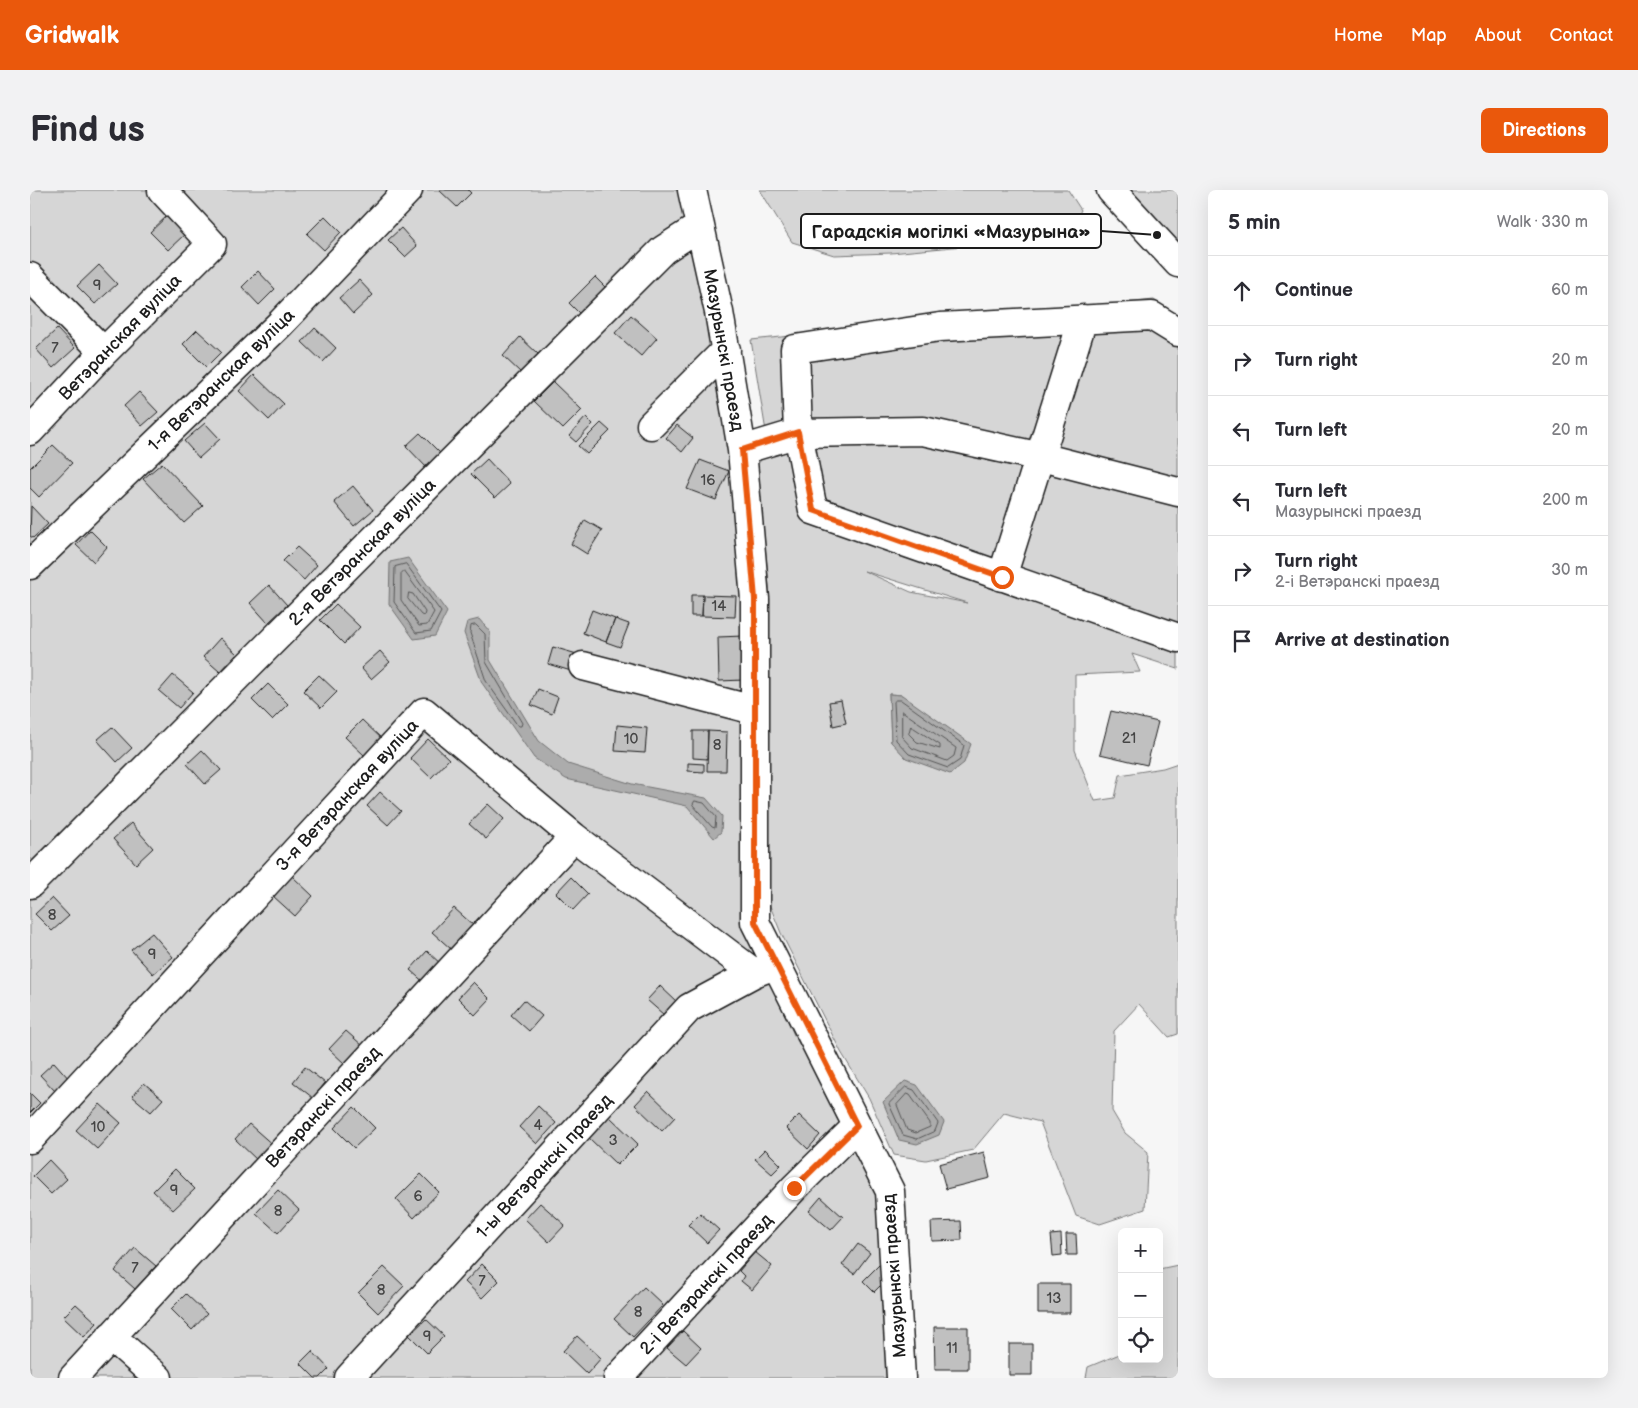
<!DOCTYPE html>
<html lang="en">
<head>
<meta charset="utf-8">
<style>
  :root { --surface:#fff; --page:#f2f2f3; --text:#2b2b33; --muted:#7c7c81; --line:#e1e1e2; --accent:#ea580c }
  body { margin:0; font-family:"Balsamiq Sans",sans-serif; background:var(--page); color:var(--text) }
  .controls { position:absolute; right:15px; bottom:15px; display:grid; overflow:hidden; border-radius:8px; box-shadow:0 5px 20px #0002 }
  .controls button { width:45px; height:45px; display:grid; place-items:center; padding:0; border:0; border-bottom:1px solid var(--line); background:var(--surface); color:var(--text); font:25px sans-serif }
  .stop { position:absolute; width:15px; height:15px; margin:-11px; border:4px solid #ea580c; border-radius:50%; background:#fff }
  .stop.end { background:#ea580c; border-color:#fff; box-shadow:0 1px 5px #0008 }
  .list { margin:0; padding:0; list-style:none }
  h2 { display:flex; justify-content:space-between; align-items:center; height:65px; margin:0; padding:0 20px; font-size:21px }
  h2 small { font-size:16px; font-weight:400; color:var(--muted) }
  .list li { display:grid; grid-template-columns:32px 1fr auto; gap:15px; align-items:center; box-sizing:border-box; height:70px; padding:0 20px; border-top:1px solid var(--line) }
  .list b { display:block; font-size:19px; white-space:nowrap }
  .list p { margin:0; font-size:16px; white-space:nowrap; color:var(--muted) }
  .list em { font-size:16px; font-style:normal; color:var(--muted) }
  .icon { flex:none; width:28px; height:28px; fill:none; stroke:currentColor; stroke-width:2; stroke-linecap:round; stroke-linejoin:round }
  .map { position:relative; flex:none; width:1148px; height:1188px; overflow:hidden; border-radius:8px }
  header { display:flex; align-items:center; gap:30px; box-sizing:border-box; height:70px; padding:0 25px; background:var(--accent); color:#fff }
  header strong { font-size:24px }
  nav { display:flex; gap:28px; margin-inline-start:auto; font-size:18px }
  .intro { display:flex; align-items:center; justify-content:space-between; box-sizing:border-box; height:120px; padding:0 30px }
  h1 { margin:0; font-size:35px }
  .button { padding:12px 22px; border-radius:8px; background:var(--accent); color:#fff; font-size:18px; font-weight:700 }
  main { display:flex; gap:30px; padding:0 30px }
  aside { flex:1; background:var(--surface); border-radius:8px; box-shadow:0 5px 20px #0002 }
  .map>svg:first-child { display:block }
  .green { fill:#d6d6d6; stroke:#797979; fill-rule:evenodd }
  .water { fill:#acacac; stroke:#727272 }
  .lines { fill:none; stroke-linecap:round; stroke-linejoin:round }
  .shore { stroke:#565656; stroke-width:1 }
  .building { fill:#c0c0c0; stroke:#1c1c1c }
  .minor-casing { stroke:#1c1c1c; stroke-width:31 }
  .minor { stroke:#fff; stroke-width:28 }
  .route { stroke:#ea580c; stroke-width:6 }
  .labels { text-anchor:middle; stroke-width:4; stroke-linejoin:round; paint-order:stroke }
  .number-label { font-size:15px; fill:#454545 }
  .street-label { font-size:18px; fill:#1c1c1c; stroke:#fff }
  .leader { fill:none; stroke:#1c1c1c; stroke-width:2 }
  .callout-dot { fill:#1c1c1c; stroke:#fff; stroke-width:2 }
  .callout { fill:#fff; stroke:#1c1c1c; stroke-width:2 }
  .callout-label { font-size:19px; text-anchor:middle; font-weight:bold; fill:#1c1c1c }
</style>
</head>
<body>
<header>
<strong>Gridwalk</strong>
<nav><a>Home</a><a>Map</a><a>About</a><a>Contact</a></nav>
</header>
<div class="intro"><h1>Find us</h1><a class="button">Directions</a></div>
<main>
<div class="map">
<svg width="1148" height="1188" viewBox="0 0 1148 1188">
  <rect width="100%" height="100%" fill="#f6f6f6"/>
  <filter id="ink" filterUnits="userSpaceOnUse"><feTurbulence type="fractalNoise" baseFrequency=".02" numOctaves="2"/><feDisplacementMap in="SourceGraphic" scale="10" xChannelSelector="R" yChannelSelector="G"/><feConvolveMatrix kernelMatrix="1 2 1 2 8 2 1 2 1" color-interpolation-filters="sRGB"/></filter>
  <g filter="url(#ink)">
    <path class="green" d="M0,0h654l51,265 28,509 31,71 93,156 9,187h-866z
      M730,0h308l13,20 -14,26 -176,17 -57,2 -42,-13z
      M1064,0h84v89z
      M1124,110l24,17v352l-46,-15 8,18 -65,3v75l20,51 20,-3 5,-23 43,-7 15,-5v271l-9,3 -30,-33 -25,27 -2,80 13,22 23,19 -3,57 -45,15 -24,-8 -36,-94 -36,-9 -31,37 -47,10 -32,-5 -25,-57 -28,-46 -60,-119 -15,-37 3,-310 -12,-121 12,-15 -18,-110zM834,381l103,32 -56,-11zM859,504l13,1 -11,47z
      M1148,1075v113h-92l2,-11 34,-14v6h37v-90z"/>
    <path class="water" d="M378,368l39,54 -12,24 -21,3 -25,-35 1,-42z
      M449,429l11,13v28l49,81 29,23 64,20 74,14 16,18 -1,16 -7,6 -27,-32 -121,-27 -32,-21 -52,-75 -18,-50 3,-11z
      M859,504l13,1 69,49 -7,19 -14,11 -44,-16 -15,-16z
      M875,891l12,4 27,37 -5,13 -22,9 -18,-4 -16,-38z"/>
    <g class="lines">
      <path class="shore" d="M376,374l35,48 -10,19 -15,2 -22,-31 1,-35z
        M374,381l30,41 -7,13 -8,1 -18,-26v-26z
        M379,403l4,1 12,18 -1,4 -3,-1 -13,-16z
        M446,435l9,9 1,28 36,61 -1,3h-3l-32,-45 -16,-48 1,-7z
        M866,510h5l63,45 -4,15 -12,8 -39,-14 -13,-14 -2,-38z
        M872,521l54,37 -2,8 -7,5 -35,-13 -10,-11z
        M881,536l29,19v4l-23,-7 -8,-8z
        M665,611l9,2 12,14 -1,11 -3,-1 -19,-22z
        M876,897l8,3 24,33 -3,8 -18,8 -14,-4 -14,-31z
        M877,904l3,1 20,28v4l-14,6 -9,-3 -10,-25z"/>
    </g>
    <path class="building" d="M409,0h29l3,3 -14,14z
      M137,26l18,18 -17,16 -18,-18z
      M295,26l16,16 -17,18 -17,-16z
      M371,38l16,18 -12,11 -17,-17z
      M69,75l18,19 -22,20 -18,-18z
      M228,81l17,18 -16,16 -17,-18z
      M565,87l14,14 -26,26 -14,-14z
      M329,90l14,15 -20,19 -14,-16z
      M601,125l26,23 -16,18 -26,-23z
      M285,138l21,20 -13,14 -21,-20z
      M27,139l18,19 -22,20 -17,-19z
      M167,140l24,22 -15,15 -23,-23z
      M490,147l18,17 -17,19 -18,-17z
      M224,185l30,29 -15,16 -30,-29z
      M523,192l29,28 -19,19 -29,-28z
      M109,202l19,20 -16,14 -18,-20z
      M556,227l7,7 -17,18 -7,-6z
      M175,233l15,16 -21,19 -15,-17z
      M571,233l9,8 -23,23 -9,-8z
      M647,235l16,13 -11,14 -16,-14z
      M390,243l22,22 -14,14 -22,-23z
      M23,255l19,18 -33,34 -9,-9v-20z
      M457,269l23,25 -15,14 -24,-24z
      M670,270l29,11 -13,29 -29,-11z
      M132,273l41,43 -19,17 -41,-44z
      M323,296l20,24 -19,16 -20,-24z
      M1,316l17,18 -15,14 -3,-2z
      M555,330l17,10 -15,24 -16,-10z
      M60,340l17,17 -13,15 -18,-17z
      M267,357l20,18 -13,15 -21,-19z
      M239,395l18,20 -19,18 -18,-20z
      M661,405h12l-1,21h-11z
      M673,405l33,1 -1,21 -33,-1z
      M306,414l24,23 -16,17 -24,-24z
      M562,420l23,9 -9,23 -23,-9z
      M585,429l14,5 -9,23 -14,-5z
      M713,446l1,44 -25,1 -1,-44z
      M190,448l17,16 -17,18 -17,-15z
      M523,457l24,7 -6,17 -23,-7z
      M350,461l10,11 -19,17 -10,-11z
      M143,485l20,17 -14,16 -20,-17z
      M289,485l18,17 -16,16 -18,-17z
      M238,494l20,20 -16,16 -20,-20z
      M508,499l20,8 -6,17 -21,-9z
      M811,510l5,23 -13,3 -4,-24z
      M1081,521l47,11 -11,43 -47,-11z
      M332,530l20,19 -17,17 -20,-19z
      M587,535l30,3 -2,25 -30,-2z
      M82,537l20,21 -15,14 -20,-22z
      M663,541h15l-1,28 -14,-1z
      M678,541l19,1 -1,39h-19z
      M398,549l21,20 -18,19 -21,-20z
      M172,560l19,20 -16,14 -18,-20z
      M658,573l16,1v8l-16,-1z
      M350,602l21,19 -13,14 -21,-19z
      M458,614l16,15 -18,20 -17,-15z
      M101,633l22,25 -17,16 -23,-25z
      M262,686l21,20 -18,20 -22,-20z
      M541,687l17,17 -15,16 -17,-17z
      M22,708l17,18 -17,15 -17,-17z
      M424,718l19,17 -22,24 -19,-17z
      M122,743l21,24 -20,17 -22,-24z
      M397,761l17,16 -17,18 -17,-15z
      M443,792l17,17 -15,16 -17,-17z
      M630,796l17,16 -13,13 -17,-15z
      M494,810l18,16 -13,15 -18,-16z
      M316,841l17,15 -18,18 -16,-15z
      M24,872l16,18 -14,12 -16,-17z
      M275,877l20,16 -12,15 -20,-16z
      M114,893l19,16 -12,13 -19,-16z
      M618,901l27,26 -13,14 -27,-26z
      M0,903l10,10 -10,10z
      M70,914l21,19 -24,26 -21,-19z
      M508,916l18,17 -19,21 -18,-17z
      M324,917l21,21 -21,20 -20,-20z
      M769,925l21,20 -12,14 -22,-21z
      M579,926l29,28 -21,21 -29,-28z
      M219,934l25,22 -15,16 -24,-23z
      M735,959l16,16 -9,9 -17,-15z
      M954,962l6,26 -44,11 -7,-25z
      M19,970l18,19 -16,15 -18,-18z
      M145,979l20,20 -22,21 -20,-19z
      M391,984l18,18 -25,26 -18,-19z
      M248,1000l21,20 -21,23 -22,-20z
      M791,1007l22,20 -12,13 -22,-19z
      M510,1013l25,22 -16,17 -24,-23z
      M670,1023l19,17 -12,13 -19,-18z
      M931,1031l1,19 -30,1 -1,-19z
      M1031,1044l1,21 -9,1 -2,-21z
      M1036,1044h10l1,21h-10z
      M828,1054l12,9 -16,21 -12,-9z
      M105,1058l21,18 -21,23 -20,-18z
      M725,1062l17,14 -20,24 -11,-9 3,-5 -5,-5z
      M452,1074l17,17 -17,17 -17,-16z
      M849,1075l11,11 -16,16 -11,-11z
      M354,1077l20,19 -26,27 -20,-20z
      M1008,1094h32v29h-32z
      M614,1097l19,18 -30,32 -19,-18z
      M156,1104l21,20 -15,16 -21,-21z
      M46,1114l21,19 -13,14 -21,-20z
      M396,1129l18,17 -17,17 -18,-18z
      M904,1137h34v42h-33z
      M653,1141l18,17 -15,16 -19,-16z
      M547,1146l24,22 -14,16 -24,-23z
      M979,1154h23v31h-23z
      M282,1161l17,18 -9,9h-5l-15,-15z"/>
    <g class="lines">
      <defs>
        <path id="minor" d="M662,0l27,122 23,138 13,149v323l135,269 11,187
          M1081,0l67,73
          M0,87l74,75
          M1148,142l-26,-16 -212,11 -145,22 3,84 15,77 365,128
          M621,235l75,-75
          M0,241l74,-79 108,-108 -50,-54
          M712,260l56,-17 125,-2 118,26 137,35
          M0,375l250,-241 128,-134
          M972,387l81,-258
          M553,476l171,44
          M0,694l633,-634 37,-24
          M0,949l394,-427 150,125 180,136 21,-8
          M81,1146l47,42
          M43,1188l501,-541
          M319,1188l340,-370 65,-35
          M588,1188l176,-190 63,-62"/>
      </defs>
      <use href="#minor" class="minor-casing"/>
      <use href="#minor" class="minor"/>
    </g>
  </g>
  <g class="lines" filter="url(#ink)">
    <path class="route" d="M764,998l63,-62 -102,-204v-323l-13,-149 56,-18 15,78 189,67"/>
  </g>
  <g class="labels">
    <g class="number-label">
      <text x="67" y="100">9</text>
      <text x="25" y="163">7</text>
      <text x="678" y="295">16</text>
      <text x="689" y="421">14</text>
      <text x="1099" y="553">21</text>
      <text x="601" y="554">10</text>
      <text x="687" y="560">8</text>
      <text x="22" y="730">8</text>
      <text x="122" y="769">9</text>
      <text x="508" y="940">4</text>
      <text x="68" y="942">10</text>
      <text x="583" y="955">3</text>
      <text x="144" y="1005">9</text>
      <text x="388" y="1011">6</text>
      <text x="248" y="1026">8</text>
      <text x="105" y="1083">7</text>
      <text x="452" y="1096">7</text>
      <text x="351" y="1105">8</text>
      <text x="1024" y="1113">13</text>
      <text x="608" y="1127">8</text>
      <text x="397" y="1151">9</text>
      <text x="922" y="1163">11</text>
    </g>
    <g class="street-label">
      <text transform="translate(90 147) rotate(-46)" y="6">Ветэранская вуліца</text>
      <text transform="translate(694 160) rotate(80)" y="6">Мазурынскі праезд</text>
      <text transform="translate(191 190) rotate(-44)" y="6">1-я Ветэранская вуліца</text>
      <text transform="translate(332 362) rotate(-45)" y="6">2-я Ветэранская вуліца</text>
      <text transform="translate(317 605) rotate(-47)" y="6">3-я Ветэранская вуліца</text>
      <text transform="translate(293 917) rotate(-47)" y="6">Ветэранскі праезд</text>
      <text transform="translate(514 976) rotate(-47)" y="6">1-ы Ветэранскі праезд</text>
      <text transform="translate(864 1086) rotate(-94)" y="6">Мазурынскі праезд</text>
      <text transform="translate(676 1094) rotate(-47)" y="6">2-і Ветэранскі праезд</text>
    </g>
  </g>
  <path class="leader" d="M1127 45L1071 41"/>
  <circle class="callout-dot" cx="1127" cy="45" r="5"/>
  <rect class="callout" x="771" y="24" width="300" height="34" rx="5"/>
  <g class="callout-label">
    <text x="921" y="48">Гарадскія могілкі «Мазурына»</text>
  </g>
</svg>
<div class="controls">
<button>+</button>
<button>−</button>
<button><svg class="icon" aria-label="locate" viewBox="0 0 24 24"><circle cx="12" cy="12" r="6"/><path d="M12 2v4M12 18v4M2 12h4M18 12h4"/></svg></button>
</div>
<div class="stop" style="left:972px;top:387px"></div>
<div class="stop end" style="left:764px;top:998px"></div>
</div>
<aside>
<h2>5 min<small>Walk · 330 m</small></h2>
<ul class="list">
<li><svg class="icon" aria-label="ahead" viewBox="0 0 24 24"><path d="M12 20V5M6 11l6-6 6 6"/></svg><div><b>Continue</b></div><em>60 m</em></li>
<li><svg class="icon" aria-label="right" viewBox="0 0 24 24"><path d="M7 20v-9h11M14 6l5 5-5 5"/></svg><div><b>Turn right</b></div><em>20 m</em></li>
<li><svg class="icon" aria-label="left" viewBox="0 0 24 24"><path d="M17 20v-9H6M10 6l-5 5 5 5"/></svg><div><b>Turn left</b></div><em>20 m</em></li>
<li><svg class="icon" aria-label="left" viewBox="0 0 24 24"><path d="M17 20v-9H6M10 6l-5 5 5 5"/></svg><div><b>Turn left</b><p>Мазурынскі праезд</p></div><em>200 m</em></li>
<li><svg class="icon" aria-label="right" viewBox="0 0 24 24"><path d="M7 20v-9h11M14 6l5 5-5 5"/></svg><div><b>Turn right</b><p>2-і Ветэранскі праезд</p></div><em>30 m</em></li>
<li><svg class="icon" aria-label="arrive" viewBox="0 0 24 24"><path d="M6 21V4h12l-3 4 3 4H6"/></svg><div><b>Arrive at destination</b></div></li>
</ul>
</aside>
</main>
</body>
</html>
